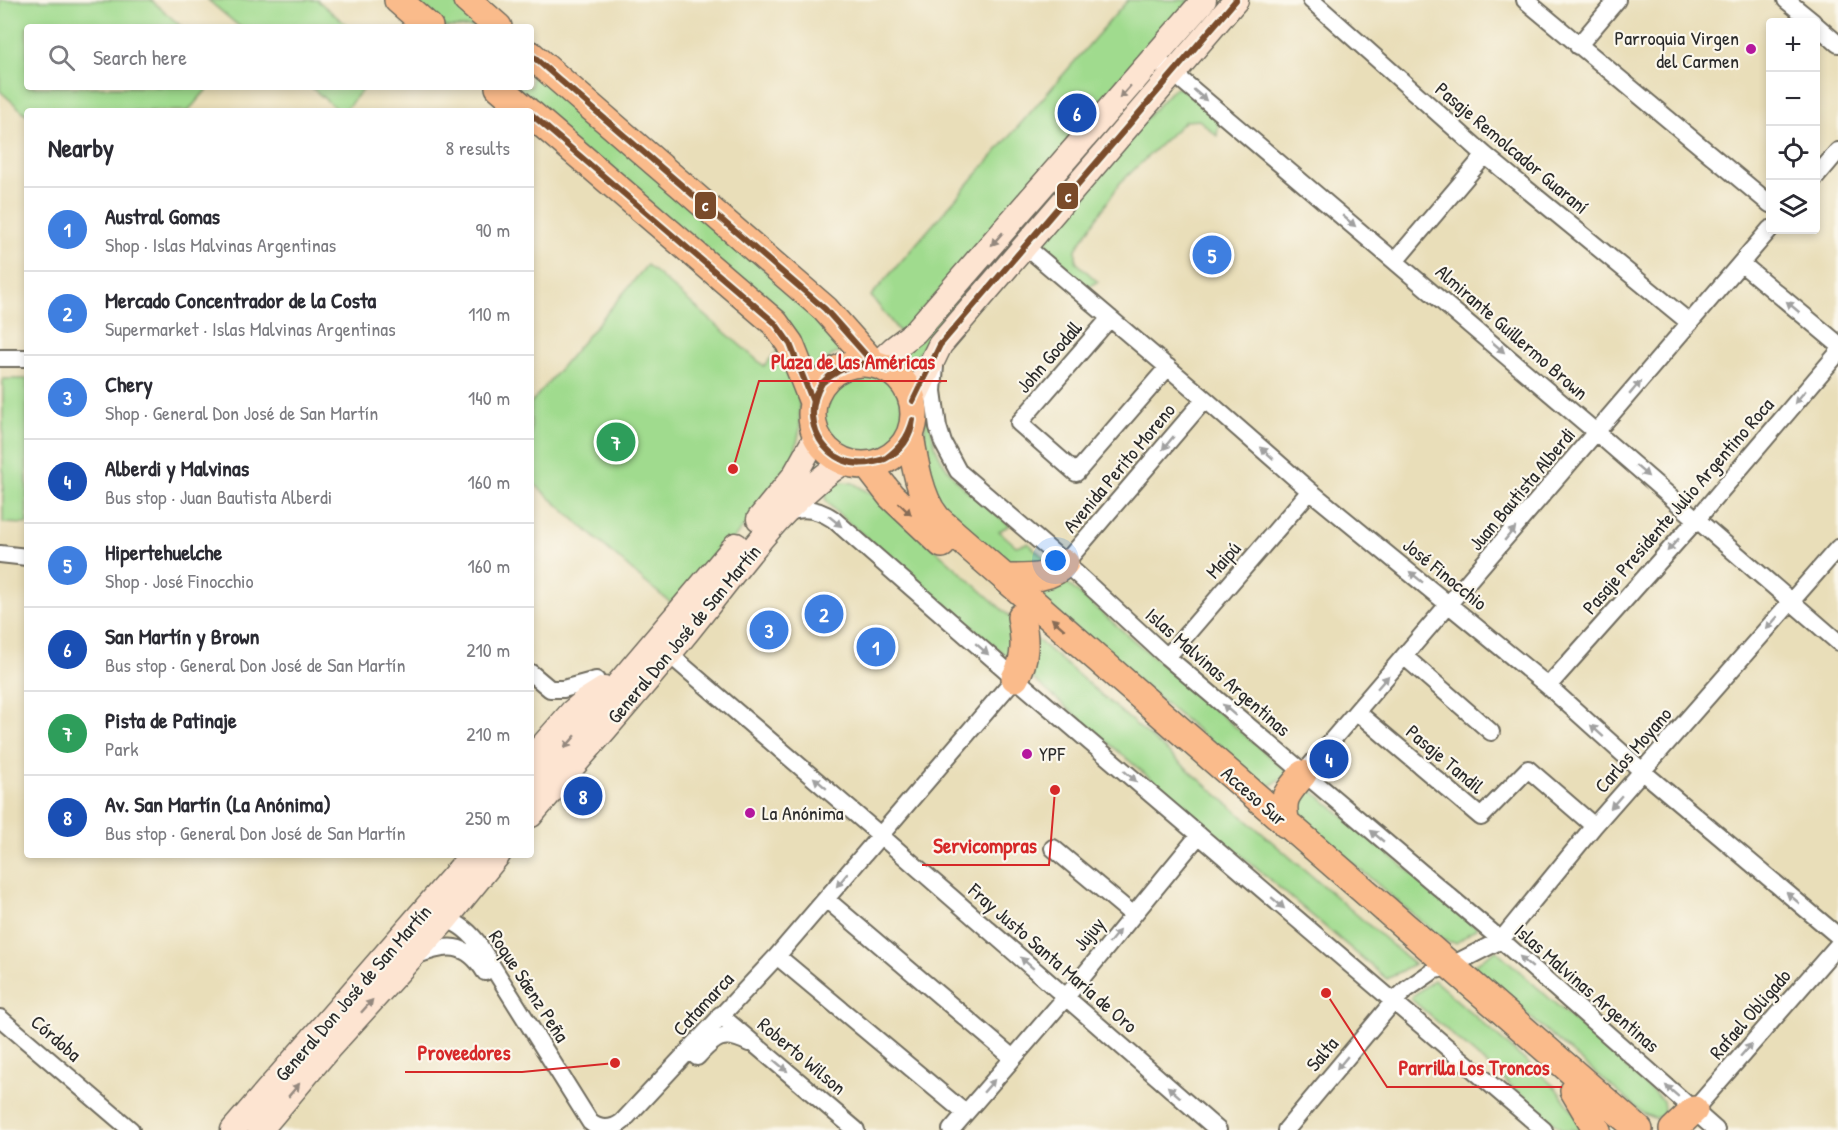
<!DOCTYPE html>
<html lang="en">
<head>
<meta charset="utf-8">
<style>
  :root { --surface:#fff; --page:#f2f2f3; --text:#2b2b33; --muted:#7c7c81; --line:#e1e1e2; --accent:#b5179e }
  body { margin:0; font-family:"Patrick Hand",sans-serif; background:var(--page); color:var(--text) }
  .controls { position:absolute; right:18px; top:18px; display:grid; overflow:hidden; border-radius:6px; box-shadow:0 3px 9px #0003 }
  .controls button { width:54px; height:54px; display:grid; place-items:center; padding:0; border:0; border-bottom:2px solid var(--line); background:var(--surface); color:var(--text); font:30px sans-serif }
  .you { position:absolute; left:1056px; top:561px; width:21px; height:21px; margin:-15px; border:4px solid #fff; border-radius:50%; background:#1a73e8; box-shadow:0 0 0 9px #1a73e833 }
  .badge { display:grid; place-items:center; width:39px; height:39px; border-radius:50%; background:var(--accent); color:#fff; font-size:20px; font-weight:700 }
  .pin { position:absolute; translate:-50% -50%; border:3px solid #fff; box-shadow:0 2px 6px #0006 }
  .list { margin:0; padding:0; list-style:none }
  h2 { display:flex; justify-content:space-between; align-items:center; height:78px; margin:0; padding:0 24px; font-size:26px }
  h2 small { font-size:20px; font-weight:400; color:var(--muted) }
  .list li { display:grid; grid-template-columns:39px 1fr auto; gap:18px; align-items:center; box-sizing:border-box; height:84px; padding:0 24px; border-top:2px solid var(--line) }
  .list b { display:block; font-size:22px; white-space:nowrap }
  .list p { margin:0; font-size:20px; white-space:nowrap; color:var(--muted) }
  .list em { font-size:20px; font-style:normal; color:var(--muted) }
  .icon { flex:none; width:33px; height:33px; fill:none; stroke:currentColor; stroke-width:2; stroke-linecap:round; stroke-linejoin:round }
  .map { position:relative; flex:none; width:1838px; height:1130px; overflow:hidden }
  .search { position:absolute; background:var(--surface); box-shadow:0 3px 9px #0003; left:24px; top:24px; width:510px; height:66px; display:flex; align-items:center; gap:15px; box-sizing:border-box; padding:0 21px; border-radius:6px; color:var(--muted); font-size:22px }
  .panel { position:absolute; background:var(--surface); box-shadow:0 3px 9px #0003; left:24px; top:108px; width:510px; height:750px; border-radius:6px }
  .map>svg:first-child { display:block }
  .green { fill:#a0db8e; stroke:#66835c; stroke-width:1.5 }
  .lines { fill:none; stroke-linecap:round; stroke-linejoin:round }
  .street-casing { stroke:#6e6a5d; stroke-width:20 }
  .secondary-casing { stroke:#6e6a5d; stroke-width:27 }
  .primary-casing { stroke:#6e6a5d; stroke-width:30 }
  .street { stroke:#fff; stroke-width:16 }
  .secondary { stroke:#fde4d1; stroke-width:24 }
  .primary { stroke:#fabb8b; stroke-width:27 }
  .bus-1-casing { stroke:#fbf7ec; stroke-width:10 }
  .bus-1 { stroke:#7a4b2a; stroke-width:6 }
  .oneway { fill:#94887e }
  .oneway2 { fill:#a0a0a0 }
  .oneway3 { fill:#886c56 }
  .poi-dot { fill:#b5179e; stroke:#fbf7ec; stroke-width:2 }
  .labels { text-anchor:middle; stroke-width:4.5; stroke-linejoin:round; paint-order:stroke }
  .poi-label { font-size:20px; fill:#2b2b2b; stroke:#fbf7ec; text-anchor:start }
  .street-label { font-size:20px; fill:#2b2b2b; stroke:#fbf7ec }
  .leader { fill:none; stroke:#d62828; stroke-width:2 }
  .callout-dot { fill:#d62828; stroke:#fbf7ec; stroke-width:2 }
  .callout-label { font-size:21px; text-anchor:middle; font-weight:bold; fill:#d62828; stroke:#fbf7ec; stroke-width:4.5; stroke-linejoin:round; paint-order:stroke }
  .line-badge { stroke:#fbf7ec; stroke-width:2 }
  .badge-label { font-size:16px; text-anchor:middle; font-weight:bold; fill:#fff }
</style>
</head>
<body>
<div class="map">
<svg width="1838" height="1130" viewBox="0 0 1838 1130">
  <rect width="100%" height="100%" fill="#fbf7ec"/>
  <filter id="ink" filterUnits="userSpaceOnUse"><feTurbulence type="fractalNoise" baseFrequency=".0167" numOctaves="2"/><feDisplacementMap in="SourceGraphic" scale="12" xChannelSelector="R" yChannelSelector="G"/><feConvolveMatrix kernelMatrix="1 2 1 2 8 2 1 2 1" color-interpolation-filters="sRGB"/></filter>
  <filter id="wash" filterUnits="userSpaceOnUse"><feTurbulence type="fractalNoise" baseFrequency=".008" numOctaves="4" result="noise"/><feDisplacementMap in="SourceGraphic" scale="24" xChannelSelector="R" yChannelSelector="G"/><feGaussianBlur stdDeviation="1.35" result="paint"/><feColorMatrix in="noise" values="0 0 0 0 0 0 0 0 0 0 0 0 0 0 0 0 0 1.4 0 .05"/><feComposite in="paint" operator="in"/></filter>
  <g filter="url(#wash)">
    <rect width="100%" height="100%" fill="#e9deb9"/>
    <path class="green" d="M0,0h151l31,27h-155v60h182l-21,24h-161v4l-27,-24z
      M208,0h109l32,27h-109z
      M413,0h39l32,27h-40z
      M1128,0h62l-77,95 -19,11 -20,23 -2,13 -171,192 -30,-38z
      M531,68l263,227 51,55 -14,6 -19,18 -298,-287h17z
      M1148,82l-222,262 -8,10 -6,24 -8,-13 -8,-7z
      M311,87h54l-21,24h-5z
      M1178,88l5,1 36,33 -2,14 -18,-16 -14,1 -65,62 -44,66v13l22,20 -12,6 -36,-32c-8,-12 -4,-20 3,-32l13,-3 23,-31 -3,-6 87,-95z
      M647,265l117,101 17,-19 18,51 1,31 -7,32 -7,17 -111,128 -30,-24 -114,-101v-78z
      M821 413a41 41 0 1 1 82 0a41 41 0 1 1-82 0Z
      M3,379h24v145l-24,-1z
      M926,410h4c1,9 1,19 3,28 8,39 49,64 77,87l-11,6 17,15 12,-3 25,23 -45,4 -44,-37 -31,-41 -9,-47z
      M835,481l18,2 25,15 138,124v42l-180,-152 -10,-11 -1,-8z
      M1062,579l227,194 -22,15 -241,-200z
      M1033,636l381,328 -27,15 -354,-300z
      M1307,786l170,142 -21,15 -11,-2 -153,-129z
      M1496,950l167,151 1,8 -1,7 -9,2 -10,-4 -173,-147z
      M1434,980l121,107 32,43h-25l-152,-132z"/>
  </g>
  <g filter="url(#ink)">
    <g class="lines">
      <defs>
        <path id="street" d="M1311,0l174,155 205,168
          M1525,0l245,204
          M1786,0l27,22
          M1816,25l22,19
          M1578,46l39,-46
          M1165,66l432,367 241,209
          M1816,177l22,-26
          M1024,245l181,154 105,92 238,195 94,85 196,165
          M1396,260l89,-105
          M1742,264l96,80
          M1110,318l-91,105 57,50 92,-106
          M0,358h27
          M935,366l-2,25 5,36 5,16 15,28 107,92 102,94 334,283 215,190
          M785,514c17,-9 33,-5 48,5l182,159 529,452
          M0,554l27,3
          M1065,563l140,-164
          M669,654l211,181 338,295
          M1167,657l143,-166
          M1405,657l86,75
          M531,673l19,16h13l33,-9 3,13
          M1548,686l149,-167 141,-166
          M1357,712l124,105 47,-48 66,57
          M1303,774l467,-545
          M1053,848l79,66
          M826,899l187,159
          M438,917c17,4 28,11 39,25l113,180c9,8 22,8 32,0l155,-166 238,-278
          M415,956c31,-12 51,-15 70,16
          M777,956l188,157
          M720,1015l136,115
          M0,1018l131,112
          M697,1057c18,-20 26,-27 52,-14
          M1694,1110l144,-165
          M951,1130l115,-133 133,-162
          M1286,1130l107,-128 14,-13 26,-18 17,-5 51,-26 93,-114 244,-278"/>
        <path id="secondary" d="M877,364l16,-15 22,-17 289,-332
          M913,401l27,-56 296,-345
          M759,519l35,-43 23,-41
          M531,759l41,-47 13,-11 19,-12
          M531,787l205,-242
          M531,815c52,-61 106,-121 157,-184 47,-58 93,-128 157,-170
          M233,1130l239,-275
          M260,1130l68,-81 118,-130 52,-64"/>
        <path id="primary" d="M398,0l31,27
          M467,0l31,27
          M531,55l294,254 48,54
          M499,87l28,24
          M531,114l244,209 15,21 23,58
          M812 414a51 51 0 1 1 102 0a51 51 0 1 1-102 0Z
          M910,435c4,25 10,63 26,82 4,5 10,9 14,13l689,600
          M867,465l24,31 51,48
          M1005,578c21,0 46,2 60,-15
          M1015,678c12,-19 10,-40 6,-61
          M1286,824c-6,-27 1,-30 17,-50
          M1574,1091l23,39
          M1673,1130l21,-20"/>
      </defs>
      <use href="#street" class="street-casing"/>
      <use href="#secondary" class="secondary-casing"/>
      <use href="#primary" class="primary-casing"/>
      <use href="#street" class="street"/>
      <use href="#secondary" class="secondary"/>
      <use href="#primary" class="primary"/>
      <defs>
        <path id="bus-1" d="M531,55l294,254 48,54
          M531,114l244,209 15,21 23,58
          M822,383c-3,5 -7,11 -9,17 -6,27 11,57 39,63 11,2 22,-1 33,-4
          M822,383c-27,46 11,96 63,76
          M822,383c20,-20 39,-25 66,-13
          M822,383c21,-18 39,-24 66,-13
          M913,401l27,-56 296,-345
          M885,459c15,-11 23,-21 28,-39
          M885,459c16,-8 26,-21 28,-39"/>
      </defs>
      <use href="#bus-1" class="bus-1-casing"/>
      <use href="#bus-1" class="bus-1"/>
    </g>
    <defs><path id="oneway-solid" d="M-6-.8H1V-3.2L6.5 0L1 3.2V.8H-6Z" transform="scale(1.5)"/></defs>
    <g class="oneway">
      <use href="#oneway-solid" transform="translate(1125 92) rotate(131)"/>
      <use href="#oneway-solid" transform="translate(997 239) rotate(131)"/>
      <use href="#oneway-solid" transform="translate(570 742) rotate(131)"/>
      <use href="#oneway-solid" transform="translate(367 1006) rotate(-48)"/>
      <use href="#oneway-solid" transform="translate(294 1090) rotate(-50)"/>
    </g>
    <g class="oneway2">
      <use href="#oneway-solid" transform="translate(1200 95) rotate(41)"/>
      <use href="#oneway-solid" transform="translate(1349 221) rotate(40)"/>
      <use href="#oneway-solid" transform="translate(1793 307) rotate(-140)"/>
      <use href="#oneway-solid" transform="translate(1498 347) rotate(41)"/>
      <use href="#oneway-solid" transform="translate(1635 388) rotate(-50)"/>
      <use href="#oneway-solid" transform="translate(1800 397) rotate(130)"/>
      <use href="#oneway-solid" transform="translate(1168 443) rotate(130)"/>
      <use href="#oneway-solid" transform="translate(1267 453) rotate(-138)"/>
      <use href="#oneway-solid" transform="translate(1642 471) rotate(41)"/>
      <use href="#oneway-solid" transform="translate(835 521) rotate(39)"/>
      <use href="#oneway-solid" transform="translate(1510 534) rotate(-50)"/>
      <use href="#oneway-solid" transform="translate(1673 545) rotate(132)"/>
      <use href="#oneway-solid" transform="translate(1416 577) rotate(-141)"/>
      <use href="#oneway-solid" transform="translate(1772 623) rotate(131)"/>
      <use href="#oneway-solid" transform="translate(982 649) rotate(41)"/>
      <use href="#oneway-solid" transform="translate(1383 682) rotate(-49)"/>
      <use href="#oneway-solid" transform="translate(1229 710) rotate(-139)"/>
      <use href="#oneway-solid" transform="translate(1597 731) rotate(-138)"/>
      <use href="#oneway-solid" transform="translate(1130 776) rotate(41)"/>
      <use href="#oneway-solid" transform="translate(820 783) rotate(-139)"/>
      <use href="#oneway-solid" transform="translate(1616 802) rotate(131)"/>
      <use href="#oneway-solid" transform="translate(1377 836) rotate(-140)"/>
      <use href="#oneway-solid" transform="translate(842 880) rotate(130)"/>
      <use href="#oneway-solid" transform="translate(1793 898) rotate(-140)"/>
      <use href="#oneway-solid" transform="translate(1278 903) rotate(41)"/>
      <use href="#oneway-solid" transform="translate(1114 937) rotate(-51)"/>
      <use href="#oneway-solid" transform="translate(1526 962) rotate(-139)"/>
      <use href="#oneway-solid" transform="translate(1027 963) rotate(-139)"/>
      <use href="#oneway-solid" transform="translate(1746 1050) rotate(-49)"/>
      <use href="#oneway-solid" transform="translate(1342 1063) rotate(130)"/>
      <use href="#oneway-solid" transform="translate(781 1066) rotate(40)"/>
      <use href="#oneway-solid" transform="translate(989 1086) rotate(-49)"/>
      <use href="#oneway-solid" transform="translate(1672 1091) rotate(-139)"/>
      <use href="#oneway-solid" transform="translate(1174 1092) rotate(-139)"/>
    </g>
    <g class="oneway3">
      <use href="#oneway-solid" transform="translate(905 509) rotate(44)"/>
      <use href="#oneway-solid" transform="translate(1058 624) rotate(-139)"/>
    </g>
  </g>
  <g class="poi-dot">
    <circle cx="1751" cy="49" r="6"/>
    <circle cx="1027" cy="754" r="6"/>
    <circle cx="750" cy="813" r="6"/>
  </g>
  <g class="labels">
    <g class="poi-label">
      <text x="1739" y="45" text-anchor="end">Parroquia Virgen<tspan x="1739" dy="23">del Carmen</tspan></text>
      <text x="1039" y="761">YPF</text>
      <text x="762" y="820">La Anónima</text>
    </g>
    <g class="street-label">
      <text transform="translate(1512 148) rotate(40)" y="7">Pasaje Remolcador Guaraní</text>
      <text transform="translate(1512 332) rotate(41)" y="7">Almirante Guillermo Brown</text>
      <text transform="translate(1049 357) rotate(-49)" y="7">John Goodall</text>
      <text transform="translate(1119 468) rotate(-50)" y="7">Avenida Perito Moreno</text>
      <text transform="translate(1522 489) rotate(-50)" y="7">Juan Bautista Alberdi</text>
      <text transform="translate(1678 506) rotate(-49)" y="7">Pasaje Presidente Julio Argentino Roca</text>
      <text transform="translate(1223 560) rotate(-49)" y="7">Maipú</text>
      <text transform="translate(1445 574) rotate(39)" y="7">José Finocchio</text>
      <text transform="translate(684 634) rotate(-50)" y="7">General Don José de San Martín</text>
      <text transform="translate(1218 672) rotate(41)" y="7">Islas Malvinas Argentinas</text>
      <text transform="translate(1633 750) rotate(-49)" y="7">Carlos Moyano</text>
      <text transform="translate(1445 759) rotate(40)" y="7">Pasaje Tandil</text>
      <text transform="translate(1254 796) rotate(41)" y="7">Acceso Sur</text>
      <text transform="translate(1089 934) rotate(-51)" y="7">Jujuy</text>
      <text transform="translate(1053 958) rotate(41)" y="7">Fray Justo Santa María de Oro</text>
      <text transform="translate(529 986) rotate(57)" y="7">Roque Sáenz Peña</text>
      <text transform="translate(1587 988) rotate(41)" y="7">Islas Malvinas Argentinas</text>
      <text transform="translate(353 993) rotate(-49)" y="7">General Don José de San Martín</text>
      <text transform="translate(703 1004) rotate(-47)" y="7">Catamarca</text>
      <text transform="translate(1750 1014) rotate(-49)" y="7">Rafael Obligado</text>
      <text transform="translate(56 1038) rotate(41)" y="7">Córdoba</text>
      <text transform="translate(1322 1054) rotate(-50)" y="7">Salta</text>
      <text transform="translate(802 1056) rotate(40)" y="7">Roberto Wilson</text>
    </g>
  </g>
  <path class="leader" d="M733 469L759 381H947M1055 790L1049 865H922M615 1063L522 1072H405M1326 993L1387 1087H1562"/>
  <g class="callout-dot">
    <circle cx="733" cy="469" r="6"/>
    <circle cx="1055" cy="790" r="6"/>
    <circle cx="615" cy="1063" r="6"/>
    <circle cx="1326" cy="993" r="6"/>
  </g>
  <g class="callout-label">
    <text x="853" y="369">Plaza de las Américas</text>
    <text x="985" y="853">Servicompras</text>
    <text x="464" y="1060">Proveedores</text>
    <text x="1474" y="1075">Parrilla Los Troncos</text>
  </g>
  <g class="line-badge">
    <rect x="1056" y="182" width="23" height="28" rx="6" fill="#7a4b2a"/>
    <rect x="694" y="191" width="23" height="29" rx="6" fill="#7a4b2a"/>
  </g>
  <g class="badge-label">
    <text x="1068" y="202">c</text>
    <text x="705" y="211">c</text>
  </g>
</svg>
<div class="controls">
<button>+</button>
<button>−</button>
<button><svg class="icon" aria-label="locate" viewBox="0 0 24 24"><circle cx="12" cy="12" r="6"/><path d="M12 2v4M12 18v4M2 12h4M18 12h4"/></svg></button>
<button><svg class="icon" aria-label="layers" viewBox="0 0 24 24"><path d="M12 4l9 5-9 5-9-5zM3 14l9 5 9-5"/></svg></button>
</div>
<div class="you"></div>
<div class="pin badge" style="left:876px;top:647px;background:#3f7fe0">1</div>
<div class="pin badge" style="left:824px;top:614px;background:#3f7fe0">2</div>
<div class="pin badge" style="left:769px;top:630px;background:#3f7fe0">3</div>
<div class="pin badge" style="left:1329px;top:759px;background:#1a4fb4">4</div>
<div class="pin badge" style="left:1212px;top:255px;background:#3f7fe0">5</div>
<div class="pin badge" style="left:1077px;top:113px;background:#1a4fb4">6</div>
<div class="pin badge" style="left:616px;top:442px;background:#2e9e5b">7</div>
<div class="pin badge" style="left:583px;top:796px;background:#1a4fb4">8</div>
<div class="search"><svg class="icon" aria-label="search" viewBox="0 0 24 24"><circle cx="10" cy="10" r="6"/><path d="M15 15l6 6"/></svg>Search here</div>
<section class="panel">
<h2>Nearby<small>8 results</small></h2>
<ul class="list">
<li><span class="badge" style="background:#3f7fe0">1</span><div><b>Austral Gomas</b><p>Shop · Islas Malvinas Argentinas</p></div><em>90 m</em></li>
<li><span class="badge" style="background:#3f7fe0">2</span><div><b>Mercado Concentrador de la Costa</b><p>Supermarket · Islas Malvinas Argentinas</p></div><em>110 m</em></li>
<li><span class="badge" style="background:#3f7fe0">3</span><div><b>Chery</b><p>Shop · General Don José de San Martín</p></div><em>140 m</em></li>
<li><span class="badge" style="background:#1a4fb4">4</span><div><b>Alberdi y Malvinas</b><p>Bus stop · Juan Bautista Alberdi</p></div><em>160 m</em></li>
<li><span class="badge" style="background:#3f7fe0">5</span><div><b>Hipertehuelche</b><p>Shop · José Finocchio</p></div><em>160 m</em></li>
<li><span class="badge" style="background:#1a4fb4">6</span><div><b>San Martín y Brown</b><p>Bus stop · General Don José de San Martín</p></div><em>210 m</em></li>
<li><span class="badge" style="background:#2e9e5b">7</span><div><b>Pista de Patinaje</b><p>Park</p></div><em>210 m</em></li>
<li><span class="badge" style="background:#1a4fb4">8</span><div><b>Av. San Martín (La Anónima)</b><p>Bus stop · General Don José de San Martín</p></div><em>250 m</em></li>
</ul>
</section>
</div>
</body>
</html>
